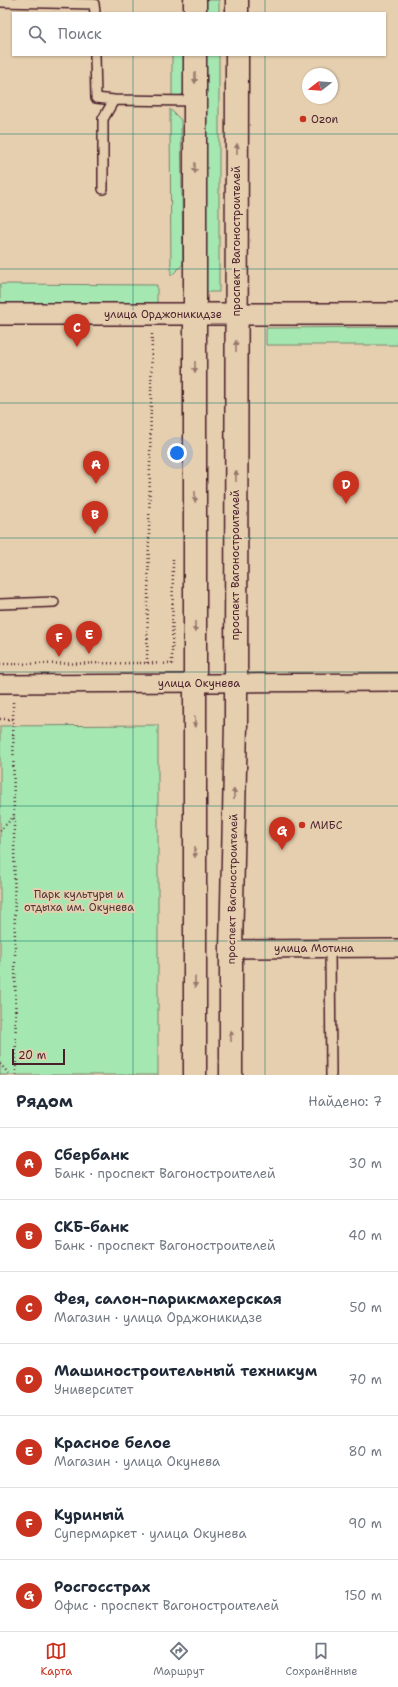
<!DOCTYPE html>
<html lang="ru">
<head>
<meta charset="utf-8">
<style>
  :root { --surface:#fff; --page:#f2f2f3; --text:#1f2937; --muted:#747a83; --line:#e0e1e3; --accent:#c8321e }
  body { margin:0; font-family:"Shantell Sans",sans-serif; background:var(--page); color:var(--text) }
  .compass { position:absolute; left:302px; top:68px; width:36px; height:36px; border-radius:50%; background:var(--surface); box-shadow:0 1px 3px #0004; rotate:253deg }
  .scale { position:absolute; left:12px; bottom:10px; width:53px; box-sizing:border-box; padding-left:4px; border:2px solid #4a1f2b; border-top:0; font-size:11px; line-height:14px; white-space:nowrap; color:#4a1f2b; -webkit-text-stroke:3px #e6cfaf; paint-order:stroke }
  .you { position:absolute; left:177px; top:453px; width:14px; height:14px; margin:-10px; border:3px solid #fff; border-radius:50%; background:#1a73e8; box-shadow:0 0 0 6px #1a73e833 }
  .badge { display:grid; place-items:center; width:26px; height:26px; border-radius:50%; background:var(--accent); color:#fff; font-size:13px; font-weight:700 }
  .pin { position:absolute; translate:-50% -33px; filter:drop-shadow(0 1px 2px #0008) }
  .pin::after { content:''; position:absolute; top:21px; width:14px; height:12px; background:inherit; clip-path:polygon(0 0,100% 0,50% 100%) }
  .list { margin:0; padding:0; list-style:none }
  h2 { display:flex; justify-content:space-between; align-items:center; height:52px; margin:0; padding:0 16px; font-size:17px }
  h2 small { font-size:13px; font-weight:400; color:var(--muted) }
  .list li { display:grid; grid-template-columns:26px 1fr auto; gap:12px; align-items:center; box-sizing:border-box; height:72px; padding:0 16px; border-top:1px solid var(--line) }
  .list b { display:block; font-size:15px; white-space:nowrap }
  .list p { margin:0; font-size:13px; white-space:nowrap; color:var(--muted) }
  .list em { font-size:13px; font-style:normal; color:var(--muted) }
  .icon { flex:none; width:22px; height:22px; fill:none; stroke:currentColor; stroke-width:2; stroke-linecap:round; stroke-linejoin:round }
  .map { position:relative; flex:none; width:398px; height:1075px; overflow:hidden }
  .search { position:absolute; background:var(--surface); box-shadow:0 1px 3px #0004; left:12px; right:12px; top:12px; height:44px; display:flex; align-items:center; gap:10px; box-sizing:border-box; padding:0 14px; border-radius:0px; color:var(--muted); font-size:15px }
  .sheet { height:556px; background:var(--surface) }
  nav { display:flex; justify-content:space-around; align-items:center; box-sizing:border-box; height:56px; border-top:1px solid var(--line); background:var(--surface); font-size:11px; color:var(--muted) }
  nav a { display:grid; justify-items:center; gap:2px }
  nav .on { color:var(--accent) }
  .map>svg:first-child { display:block }
  .green { fill:#a5e7b1; stroke:#78836e }
  .lines { fill:none; stroke-linecap:round; stroke-linejoin:round }
  .service-casing { stroke:#4a1f2b; stroke-width:12 }
  .minor-casing { stroke:#4a1f2b; stroke-width:20 }
  .tertiary-casing { stroke:#4a1f2b; stroke-width:24 }
  .secondary-casing { stroke:#4a1f2b; stroke-width:25 }
  .path { stroke:#4a1f2b; stroke-width:2.5; stroke-dasharray:1 3; stroke-linecap:butt }
  .service { stroke:#e6cfaf; stroke-width:9 }
  .minor { stroke:#e6cfaf; stroke-width:17 }
  .tertiary { stroke:#e6cfaf; stroke-width:21 }
  .secondary { stroke:#e6cfaf; stroke-width:22 }
  .oneway { fill:#98776d }
  .grid { fill:none; stroke:#0f766e; stroke-width:1; stroke-opacity:0.55 }
  .poi-dot { fill:#c8321e; stroke:#e6cfaf; stroke-width:1.5 }
  .labels { text-anchor:middle; stroke-width:4; stroke-linejoin:round; paint-order:stroke }
  .poi-label { font-size:11px; fill:#4a1f2b; stroke:#e6cfaf; text-anchor:start }
  .street-label { font-size:11px; fill:#4a1f2b; stroke:#e6cfaf }
  .park-label { font-size:11px; fill:#533338; stroke:#e6cfaf }
</style>
</head>
<body>
<div class="map">
<svg width="398" height="1075" viewBox="0 0 398 1075">
  <rect width="100%" height="100%" fill="#e6cfaf"/>
  <filter id="ink" filterUnits="userSpaceOnUse"><feTurbulence type="fractalNoise" baseFrequency=".025" numOctaves="2"/><feDisplacementMap in="SourceGraphic" scale="8" xChannelSelector="R" yChannelSelector="G"/><feConvolveMatrix kernelMatrix="1 2 1 2 8 2 1 2 1" color-interpolation-filters="sRGB"/></filter>
  <g filter="url(#ink)">
    <path class="green" d="M203,0h16v13h-16z
      M172,55h12v38l-12,8z
      M203,55h16v237h-16z
      M170,109l11,11 2,144 -12,12z
      M0,284l157,1v23l-157,-2z
      M398,327v18h-132v-17z
      M158,725v350h-158v-349z"/>
    <g class="lines">
      <defs>
        <path id="service" d="M0,2l94,2 1,9
          M95,55l1,43 18,2
          M103,189v-70l11,-19 81,1
          M0,604l54,-2
          M330,948l1,127"/>
        <path id="minor" d="M0,684l398,-2
          M231,949l167,-1"/>
        <path id="tertiary" d="M0,314h398"/>
        <path id="secondary" d="M195,13v-13
          M237,13v-13
          M195,1075v-1020
          M231,1075v-126l5,-225 1,-669"/>
      </defs>
      <use href="#service" class="service-casing"/>
      <use href="#minor" class="minor-casing"/>
      <use href="#tertiary" class="tertiary-casing"/>
      <use href="#secondary" class="secondary-casing"/>
      <path class="path" d="M147,663l5,-330
        M0,664l147,-1 25,1 1,-106
        M13,702l3,373
        M0,719h13
        M0,831l14,-15
        M0,1064l10,11"/>
      <use href="#service" class="service"/>
      <use href="#minor" class="minor"/>
      <use href="#tertiary" class="tertiary"/>
      <use href="#secondary" class="secondary"/>
    </g>
    <defs><path id="oneway-solid" d="M-6-.8H1V-3.2L6.5 0L1 3.2V.8H-6Z"/></defs>
    <g class="oneway">
      <use href="#oneway-solid" transform="translate(195 78) rotate(90)"/>
      <use href="#oneway-solid" transform="translate(237 149) rotate(-90)"/>
      <use href="#oneway-solid" transform="translate(195 168) rotate(90)"/>
      <use href="#oneway-solid" transform="translate(236 346) rotate(-90)"/>
      <use href="#oneway-solid" transform="translate(195 367) rotate(90)"/>
      <use href="#oneway-solid" transform="translate(236 476) rotate(-90)"/>
      <use href="#oneway-solid" transform="translate(195 497) rotate(90)"/>
      <use href="#oneway-solid" transform="translate(195 627) rotate(90)"/>
      <use href="#oneway-solid" transform="translate(195 722) rotate(90)"/>
      <use href="#oneway-solid" transform="translate(234 794) rotate(-89)"/>
      <use href="#oneway-solid" transform="translate(195 852) rotate(90)"/>
      <use href="#oneway-solid" transform="translate(195 982) rotate(90)"/>
      <use href="#oneway-solid" transform="translate(231 1036) rotate(-90)"/>
    </g>
  </g>
  <path class="grid" d="M133,0v13M265,0v13M133,55v1020M265,55v1020M0,134h398M0,269h398M0,403h398M0,538h398M0,672h398M0,806h398M0,941h398"/>
  <g class="poi-dot">
    <circle cx="303" cy="119" r="4"/>
    <circle cx="302" cy="825" r="4"/>
  </g>
  <g class="labels">
    <g class="poi-label">
      <text x="311" y="123">Ozon</text>
      <text x="310" y="829">МИБС</text>
    </g>
    <g class="street-label">
      <text transform="translate(236 241) rotate(-90)" y="4">проспект Вагоностроителей</text>
      <text x="163" y="318">улица Орджоникидзе</text>
      <text transform="translate(235 565) rotate(-90)" y="4">проспект Вагоностроителей</text>
      <text x="199" y="687">улица Окунева</text>
      <text transform="translate(232 889) rotate(-89)" y="4">проспект Вагоностроителей</text>
      <text x="314" y="952">улица Мотина</text>
    </g>
    <g class="park-label">
      <text x="79" y="898">Парк культуры и<tspan x="79" dy="13">отдыха им. Окунева</tspan></text>
    </g>
  </g>
</svg>
<svg class="compass" viewBox="-18 -18 36 36"><path d="M0-13l5 13h-10z" fill="#e53935"/><path d="M0 13l5-13h-10z" fill="#747a83"/></svg>
<div class="scale">20 m</div>
<div class="you"></div>
<div class="pin badge" style="left:96px;top:484px">A</div>
<div class="pin badge" style="left:95px;top:534px">B</div>
<div class="pin badge" style="left:77px;top:347px">C</div>
<div class="pin badge" style="left:346px;top:504px">D</div>
<div class="pin badge" style="left:89px;top:654px">E</div>
<div class="pin badge" style="left:59px;top:657px">F</div>
<div class="pin badge" style="left:282px;top:850px">G</div>
<div class="search"><svg class="icon" aria-label="search" viewBox="0 0 24 24"><circle cx="10" cy="10" r="6"/><path d="M15 15l6 6"/></svg>Поиск</div>
</div>
<section class="sheet">
<h2>Рядом<small>Найдено: 7</small></h2>
<ul class="list">
<li><span class="badge">A</span><div><b>Сбербанк</b><p>Банк · проспект Вагоностроителей</p></div><em>30 m</em></li>
<li><span class="badge">B</span><div><b>СКБ-банк</b><p>Банк · проспект Вагоностроителей</p></div><em>40 m</em></li>
<li><span class="badge">C</span><div><b>Фея, салон-парикмахерская</b><p>Магазин · улица Орджоникидзе</p></div><em>50 m</em></li>
<li><span class="badge">D</span><div><b>Машиностроительный техникум</b><p>Университет</p></div><em>70 m</em></li>
<li><span class="badge">E</span><div><b>Красное белое</b><p>Магазин · улица Окунева</p></div><em>80 m</em></li>
<li><span class="badge">F</span><div><b>Куриный</b><p>Супермаркет · улица Окунева</p></div><em>90 m</em></li>
<li><span class="badge">G</span><div><b>Росгосстрах</b><p>Офис · проспект Вагоностроителей</p></div><em>150 m</em></li>
</ul>
</section>
<nav>
<a class="on"><svg class="icon" aria-label="map" viewBox="0 0 24 24"><path d="M3 6l6-2 6 2 6-2v14l-6 2-6-2-6 2zM9 4v14M15 6v14"/></svg>Карта</a>
<a><svg class="icon" aria-label="directions" viewBox="0 0 24 24"><path d="M12 3l9 9-9 9-9-9zM9 14v-3h6M13 9l2 2-2 2"/></svg>Маршрут</a>
<a><svg class="icon" aria-label="saved" viewBox="0 0 24 24"><path d="M7 4h10v16l-5-4-5 4z"/></svg>Сохранённые</a>
</nav>
</body>
</html>
